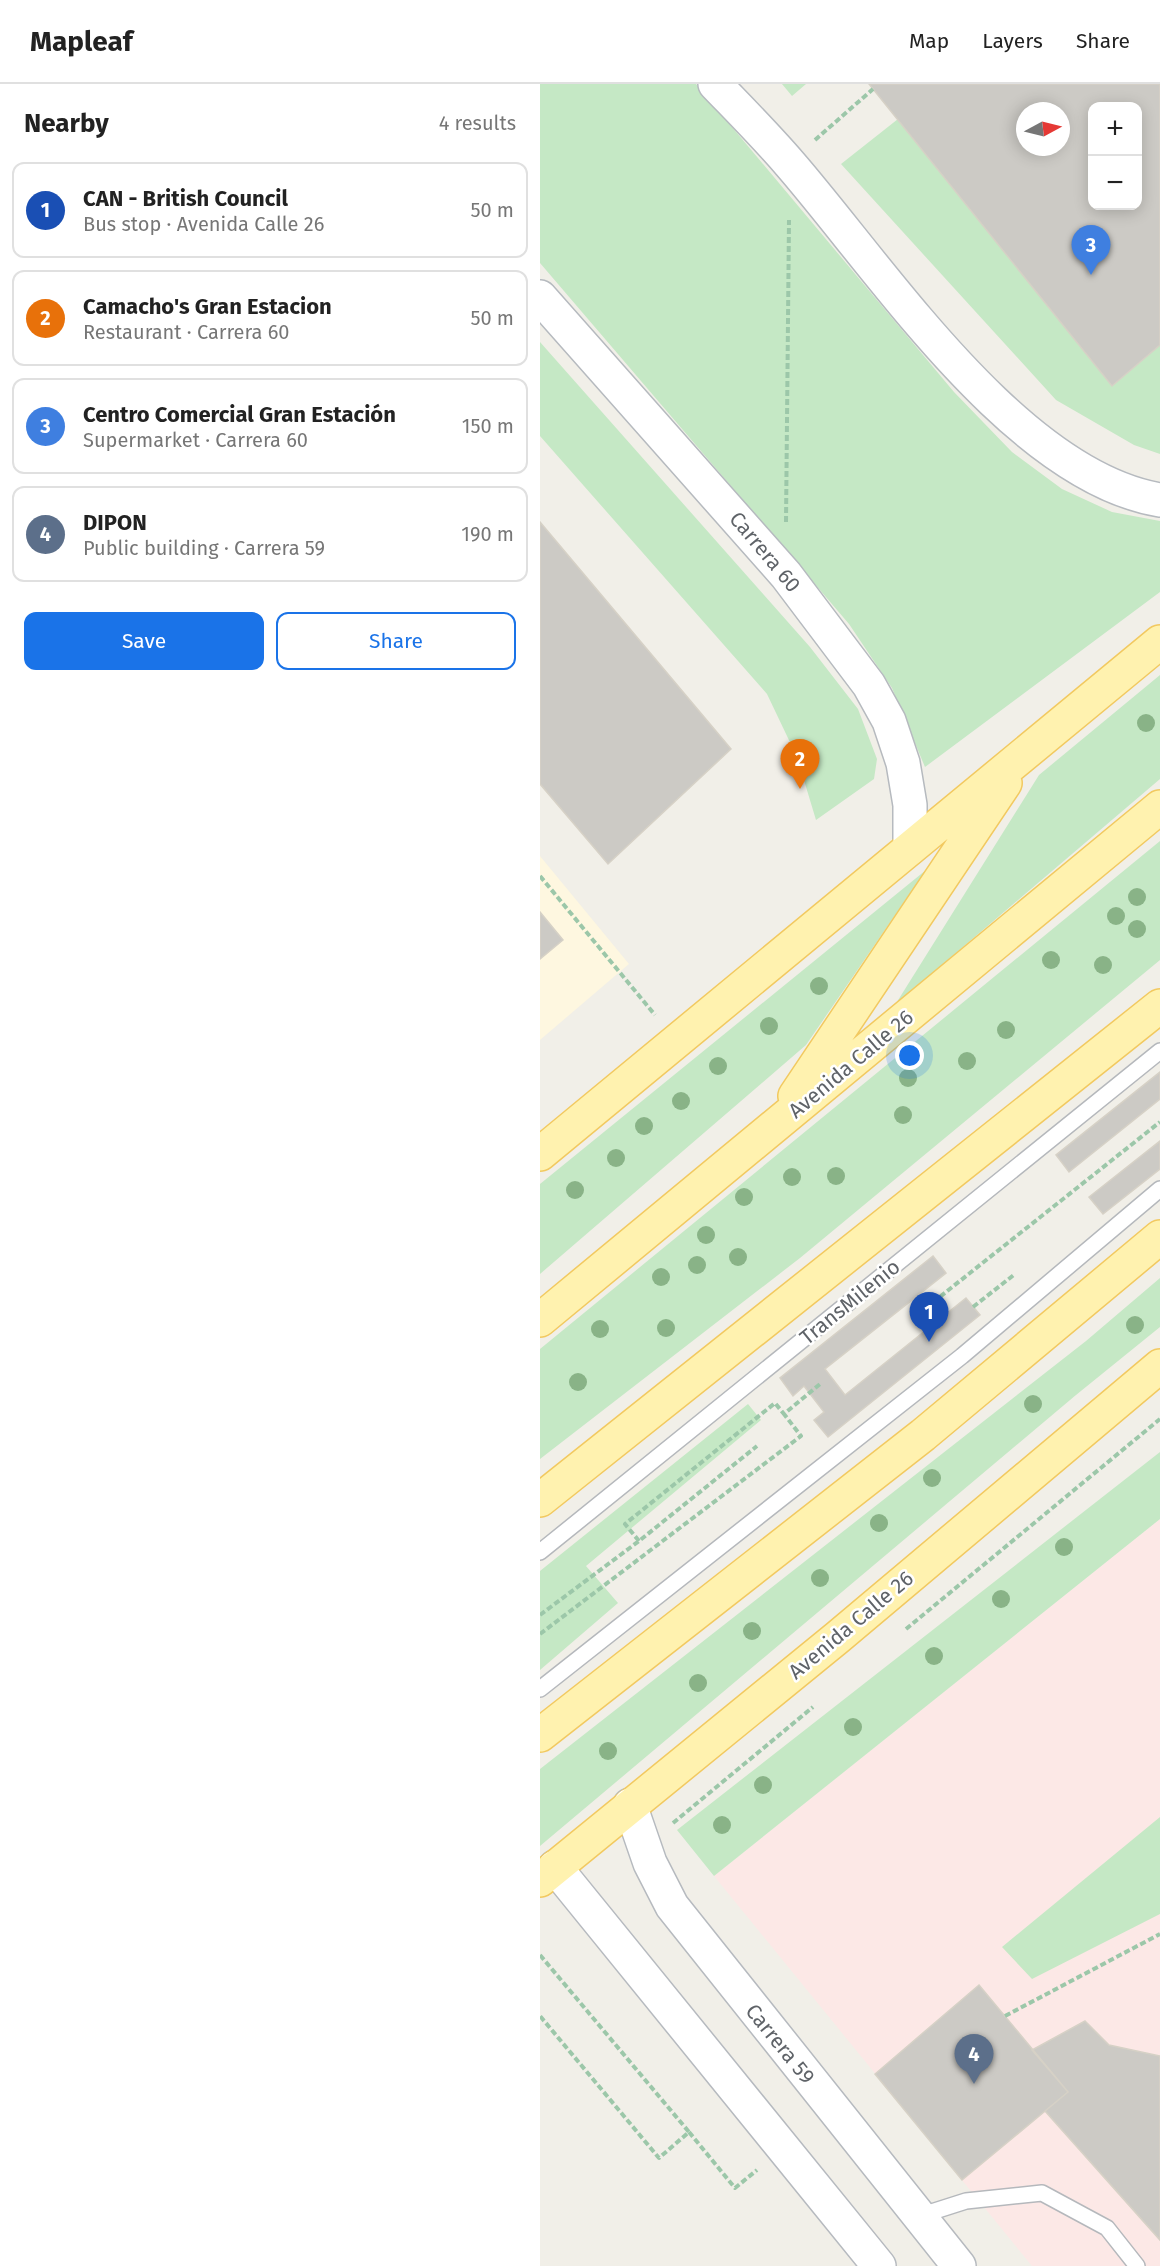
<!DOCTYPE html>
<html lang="en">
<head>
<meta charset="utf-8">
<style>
  :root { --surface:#fff; --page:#f6f6f6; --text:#222; --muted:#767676; --line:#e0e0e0; --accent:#1a73e8 }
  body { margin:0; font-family:"Fira Sans",sans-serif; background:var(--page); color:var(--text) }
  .controls { position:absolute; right:18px; top:18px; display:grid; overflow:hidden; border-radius:12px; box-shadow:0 3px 15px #0003 }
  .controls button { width:54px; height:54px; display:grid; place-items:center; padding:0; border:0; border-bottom:2px solid var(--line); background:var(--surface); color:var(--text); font:30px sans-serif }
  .compass { position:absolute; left:476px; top:18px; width:54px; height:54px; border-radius:50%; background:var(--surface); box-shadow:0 3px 15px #0003; rotate:83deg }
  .you { position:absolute; left:370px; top:972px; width:21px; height:21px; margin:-15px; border:4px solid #fff; border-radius:50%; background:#1a73e8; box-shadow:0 0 0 9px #1a73e833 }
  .badge { display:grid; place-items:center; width:39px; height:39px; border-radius:50%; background:var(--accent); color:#fff; font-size:20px; font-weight:700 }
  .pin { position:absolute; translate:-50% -50px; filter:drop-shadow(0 2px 3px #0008) }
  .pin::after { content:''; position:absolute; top:32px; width:21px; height:18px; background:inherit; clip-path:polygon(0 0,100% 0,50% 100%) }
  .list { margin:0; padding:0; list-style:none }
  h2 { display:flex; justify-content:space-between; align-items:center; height:78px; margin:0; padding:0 24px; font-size:26px }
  h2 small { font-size:20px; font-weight:400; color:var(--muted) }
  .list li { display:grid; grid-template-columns:39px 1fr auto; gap:18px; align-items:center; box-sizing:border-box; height:96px; margin:0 12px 12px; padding:0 12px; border:2px solid var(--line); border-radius:12px }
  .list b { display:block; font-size:22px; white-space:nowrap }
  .list p { margin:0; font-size:20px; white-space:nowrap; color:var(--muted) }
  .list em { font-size:20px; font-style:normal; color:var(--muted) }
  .actions { display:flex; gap:12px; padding:18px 24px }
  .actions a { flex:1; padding:14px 0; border:2px solid var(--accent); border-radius:12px; text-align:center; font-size:21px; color:var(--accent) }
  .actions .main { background:var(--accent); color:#fff }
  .map { position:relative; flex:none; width:620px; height:2182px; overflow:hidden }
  header { display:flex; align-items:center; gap:36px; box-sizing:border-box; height:84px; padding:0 30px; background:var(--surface); border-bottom:2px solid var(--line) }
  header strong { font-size:28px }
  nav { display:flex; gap:33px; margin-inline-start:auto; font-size:21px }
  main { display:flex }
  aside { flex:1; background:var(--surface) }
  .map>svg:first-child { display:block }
  .commercial { fill:#fef7e0 }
  .medical { fill:#fce8e6 }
  .green { fill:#c5e8c5 }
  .building { fill:#cccac5; stroke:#d6d1c6; stroke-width:1.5; fill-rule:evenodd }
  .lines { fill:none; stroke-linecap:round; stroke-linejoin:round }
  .lane-casing { stroke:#b5b8bc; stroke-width:18 }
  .secondary-casing { stroke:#b6babf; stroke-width:36 }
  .primary-casing { stroke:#f2c960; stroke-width:36 }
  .path { stroke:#9cc7a9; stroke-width:4; stroke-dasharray:6 3; stroke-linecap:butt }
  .lane { stroke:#fff; stroke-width:15 }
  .secondary { stroke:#fff; stroke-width:33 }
  .primary { stroke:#fff2af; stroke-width:33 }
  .tree { fill:#89b387 }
  .labels { text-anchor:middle; stroke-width:5; stroke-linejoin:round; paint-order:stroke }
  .street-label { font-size:21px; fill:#5f6368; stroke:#fff }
</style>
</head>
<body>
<header>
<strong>Mapleaf</strong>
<nav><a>Map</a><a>Layers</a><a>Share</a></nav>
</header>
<main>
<aside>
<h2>Nearby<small>4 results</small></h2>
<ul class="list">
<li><span class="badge" style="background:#1a4fb4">1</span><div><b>CAN - British Council</b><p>Bus stop · Avenida Calle 26</p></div><em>50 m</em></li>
<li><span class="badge" style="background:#e8710a">2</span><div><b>Camacho's Gran Estacion</b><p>Restaurant · Carrera 60</p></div><em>50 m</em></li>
<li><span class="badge" style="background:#3f7fe0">3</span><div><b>Centro Comercial Gran Estación</b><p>Supermarket · Carrera 60</p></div><em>150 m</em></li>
<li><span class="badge" style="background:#5c6f8a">4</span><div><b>DIPON</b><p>Public building · Carrera 59</p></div><em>190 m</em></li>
</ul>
<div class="actions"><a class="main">Save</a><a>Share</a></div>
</aside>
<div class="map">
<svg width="620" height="2182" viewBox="0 0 620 2182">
  <rect width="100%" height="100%" fill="#f1efe8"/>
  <path class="commercial" d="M0,772l89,108 -89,76z"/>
  <path class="medical" d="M620,1435v747h-128l-318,-390z"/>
  <path class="green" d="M0,0h156l258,308 58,60 50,37 50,23 48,9v71l-235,175 -33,-79 -43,-64 -309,-361z
    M242,0h24l-14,12z
    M358,35l214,267 48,-41v109l-26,-9 -78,-45 -215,-236z
    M0,258l270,305 48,62 19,50 -3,20 -58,41 -19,-63 -30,-63 -227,-258z
    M620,591v104l-265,226 144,-230z
    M620,757v119l-360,298 -260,201v-110z
    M386,786l-120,175 -266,229v-90z
    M620,1194v49l-84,68 -536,451v-77l546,-428z
    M208,1320l13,16 -175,146 32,37 -78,67v-99z
    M620,1368v67l-446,357 -37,-46z
    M620,1733v97l-128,65 -30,-32z"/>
  <path class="building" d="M329,0h291v261l-48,41zM552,22h46v100h-46zM485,27h36v36h-36z
    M0,438l191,227 -123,115 -68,-80z
    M0,828l23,28 -23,19z
    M620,988v27l-91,73 -13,-17z
    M620,1057v28l-57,45 -14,-17z
    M393,1172l13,17 -121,96 20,26 121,-97 14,17 -152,122 -14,-17 10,-8 -20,-26 -11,10 -13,-18z
    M439,1901l89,107 -106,88 -87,-106z
    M545,1937l24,24 51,11v184l-115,-129 23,-19 -36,-42z"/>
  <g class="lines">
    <defs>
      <path id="lane" d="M0,1468l620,-501
        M0,1605l422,-333 198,-167
        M379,2132l47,-15 76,-8 65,35 30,38"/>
      <path id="secondary" d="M175,0c25,26 51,52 75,80 92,106 226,312 370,336
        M0,213l246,278 83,110 20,36 14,42 7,42v43
        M90,1721l20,58 22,43 287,360
        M15,1783l324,399"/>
      <path id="primary" d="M255,1012l210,-313
        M0,1070l620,-512
        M0,1236l620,-513
        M0,1416l620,-494
        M0,1651l383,-300 237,-198
        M0,1796l298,-243 322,-271"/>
    </defs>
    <use href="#lane" class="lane-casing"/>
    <use href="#secondary" class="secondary-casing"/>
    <use href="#primary" class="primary-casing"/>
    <path class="path" d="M275,56l58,-51
      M246,438l3,-302
      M0,792l115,139
      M433,1223l42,-33
      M372,1235l248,-197
      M99,1457l-14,-17 150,-121 9,11
      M0,1531l99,-74 118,-95
      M366,1545l254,-210
      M0,1550l261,-198 -17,-22 36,-30
      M133,1739l140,-116
      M0,1871l149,177 -30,26 -119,-142
      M465,1932l155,-82
      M149,2048l46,56 22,-18"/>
    <use href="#lane" class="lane"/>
    <use href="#secondary" class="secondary"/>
    <use href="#primary" class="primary"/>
  </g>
  <g class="tree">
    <circle cx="606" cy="639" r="9"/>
    <circle cx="597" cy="813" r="9"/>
    <circle cx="576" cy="832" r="9"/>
    <circle cx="597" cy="845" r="9"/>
    <circle cx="511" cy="876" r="9"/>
    <circle cx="563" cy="881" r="9"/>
    <circle cx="279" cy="902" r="9"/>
    <circle cx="229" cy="942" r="9"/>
    <circle cx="466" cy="946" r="9"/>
    <circle cx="427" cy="977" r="9"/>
    <circle cx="178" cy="982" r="9"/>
    <circle cx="368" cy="994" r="9"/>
    <circle cx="141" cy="1017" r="9"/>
    <circle cx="363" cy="1031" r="9"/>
    <circle cx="104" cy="1042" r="9"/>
    <circle cx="76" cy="1074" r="9"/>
    <circle cx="296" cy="1092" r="9"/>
    <circle cx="252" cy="1093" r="9"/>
    <circle cx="35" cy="1106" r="9"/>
    <circle cx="204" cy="1113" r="9"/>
    <circle cx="166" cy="1151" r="9"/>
    <circle cx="198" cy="1173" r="9"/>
    <circle cx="157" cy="1181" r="9"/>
    <circle cx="121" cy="1193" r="9"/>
    <circle cx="595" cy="1241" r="9"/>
    <circle cx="126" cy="1244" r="9"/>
    <circle cx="60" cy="1245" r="9"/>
    <circle cx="38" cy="1298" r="9"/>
    <circle cx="493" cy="1320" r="9"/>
    <circle cx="392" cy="1394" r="9"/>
    <circle cx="339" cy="1439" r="9"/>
    <circle cx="524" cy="1463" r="9"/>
    <circle cx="280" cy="1494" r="9"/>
    <circle cx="461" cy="1515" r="9"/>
    <circle cx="212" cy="1547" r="9"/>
    <circle cx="394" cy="1572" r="9"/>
    <circle cx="158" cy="1599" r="9"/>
    <circle cx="313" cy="1643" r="9"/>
    <circle cx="68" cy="1667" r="9"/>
    <circle cx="223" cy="1701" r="9"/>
    <circle cx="182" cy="1741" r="9"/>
  </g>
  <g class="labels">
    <g class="street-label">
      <text transform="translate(225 468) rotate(50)" y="7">Carrera 60</text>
      <text transform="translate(311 980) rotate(-40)" y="7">Avenida Calle 26</text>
      <text transform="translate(310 1218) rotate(-39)" y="7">TransMilenio</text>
      <text transform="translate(311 1541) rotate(-40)" y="7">Avenida Calle 26</text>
      <text transform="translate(240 1960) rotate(51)" y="7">Carrera 59</text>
    </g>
  </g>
</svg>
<div class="controls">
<button>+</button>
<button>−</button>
</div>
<svg class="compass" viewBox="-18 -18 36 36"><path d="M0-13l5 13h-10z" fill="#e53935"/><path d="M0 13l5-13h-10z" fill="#767676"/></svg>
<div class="you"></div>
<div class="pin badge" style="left:389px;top:1258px;background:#1a4fb4">1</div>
<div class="pin badge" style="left:260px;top:705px;background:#e8710a">2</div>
<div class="pin badge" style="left:551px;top:191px;background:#3f7fe0">3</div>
<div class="pin badge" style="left:434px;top:2000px;background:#5c6f8a">4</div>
</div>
</main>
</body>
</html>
